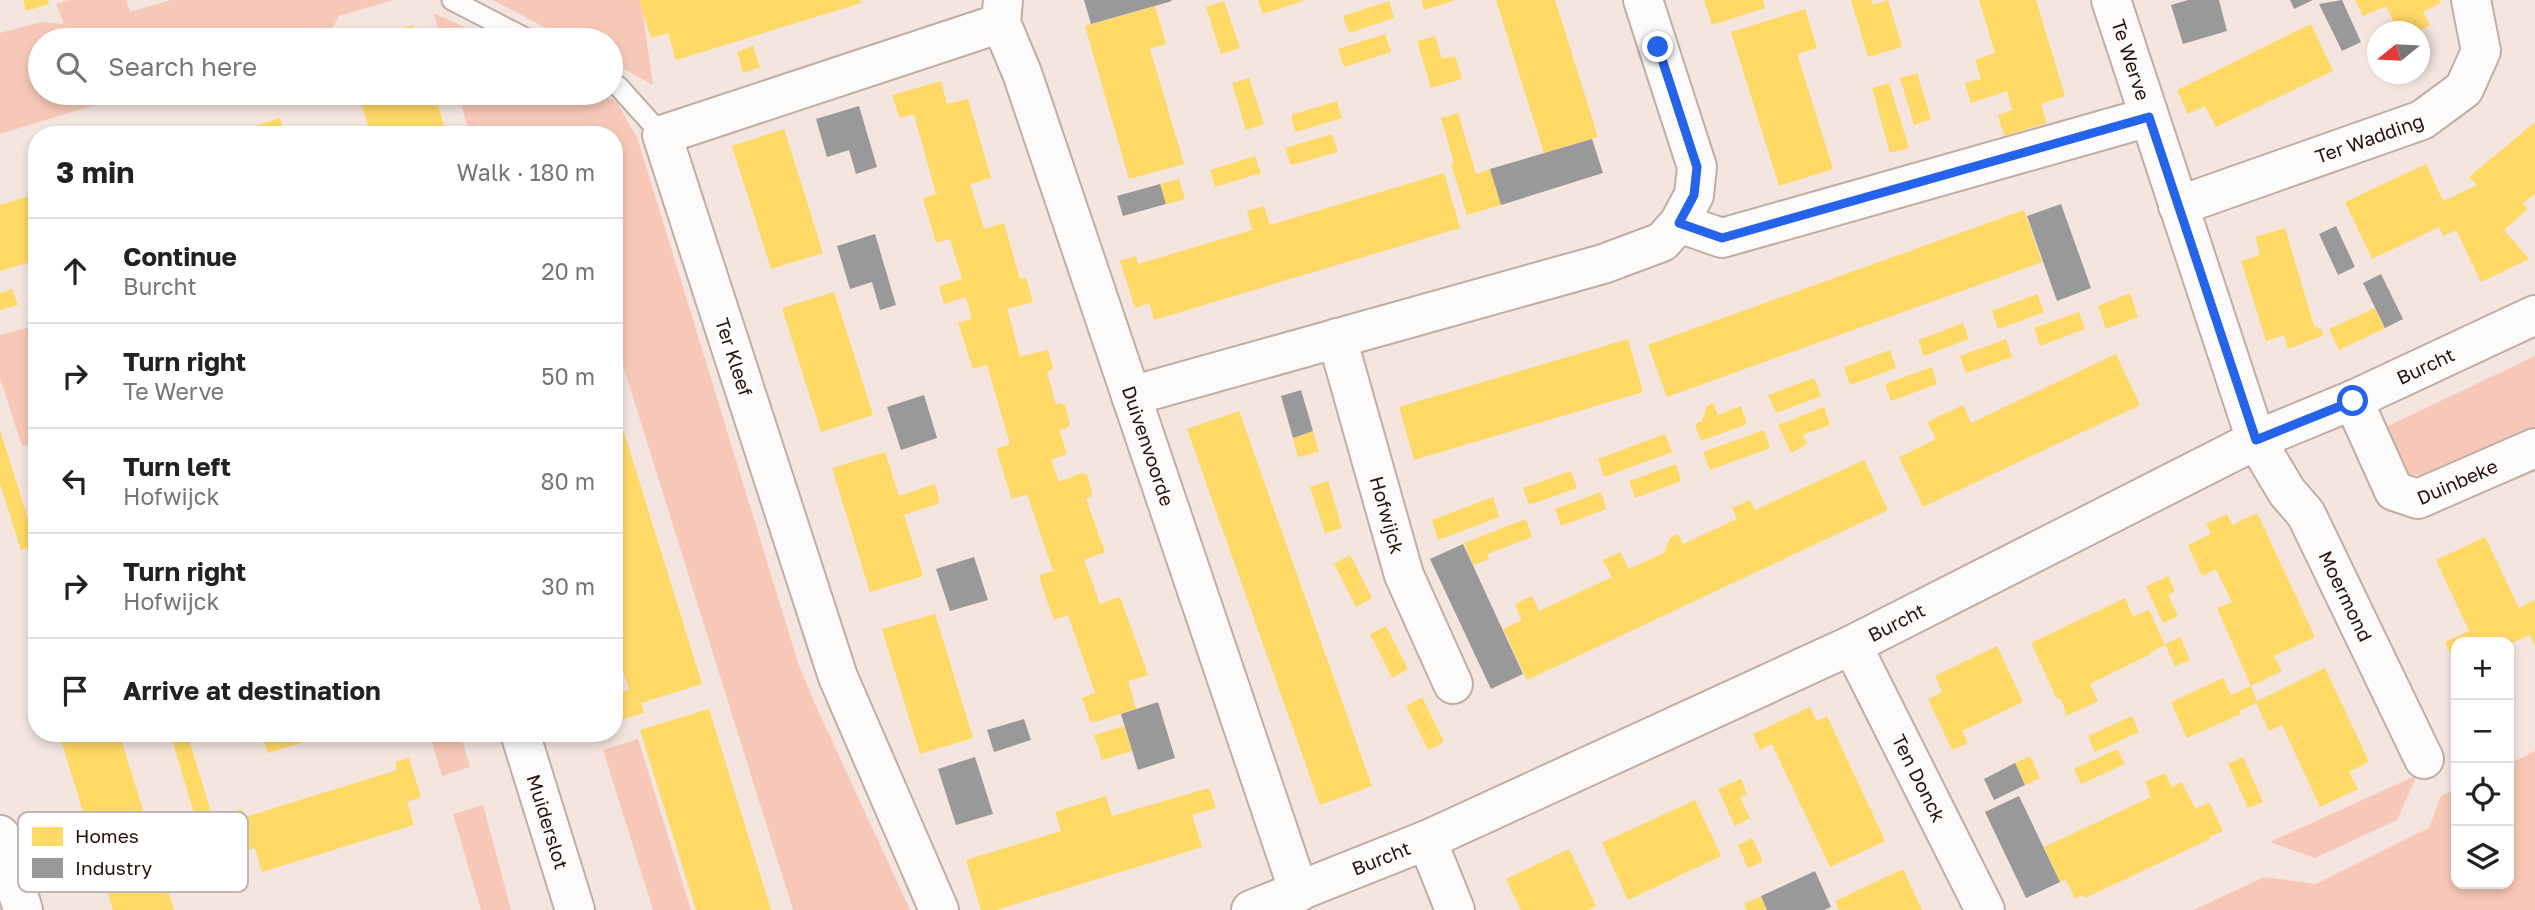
<!DOCTYPE html>
<html lang="en">
<head>
<meta charset="utf-8">
<style>
  :root { --surface:#fff; --page:#f2f2f2; --text:#222; --muted:#767676; --line:#e0e0e0 }
  body { margin:0; font-family:"Golos Text",sans-serif; background:var(--page); color:var(--text) }
  .controls { position:absolute; right:21px; bottom:21px; display:grid; overflow:hidden; border-radius:14px; box-shadow:0 4px 10px #0003 }
  .controls button { width:63px; height:63px; display:grid; place-items:center; padding:0; border:0; border-bottom:2px solid var(--line); background:var(--surface); color:var(--text); font:35px sans-serif }
  .compass { position:absolute; left:2367px; top:21px; width:63px; height:63px; border-radius:50%; background:var(--surface); box-shadow:0 4px 10px #0003; rotate:252deg }
  .stop { position:absolute; width:21px; height:21px; margin:-16px; border:5px solid #2563eb; border-radius:50%; background:#fff }
  .stop.end { background:#2563eb; border-color:#fff; box-shadow:0 2px 7px #0008 }
  .list { margin:0; padding:0; list-style:none }
  h2 { display:flex; justify-content:space-between; align-items:center; height:91px; margin:0; padding:0 28px; font-size:30px }
  h2 small { font-size:23px; font-weight:400; color:var(--muted) }
  .list li { display:grid; grid-template-columns:46px 1fr auto; gap:21px; align-items:center; box-sizing:border-box; height:105px; padding:0 28px; border-top:2px solid var(--line) }
  .list b { display:block; font-size:26px; white-space:nowrap }
  .list p { margin:0; font-size:23px; white-space:nowrap; color:var(--muted) }
  .list em { font-size:23px; font-style:normal; color:var(--muted) }
  .icon { flex:none; width:38px; height:38px; fill:none; stroke:currentColor; stroke-width:2; stroke-linecap:round; stroke-linejoin:round }
  .map { position:relative; flex:none; width:2535px; height:910px; overflow:hidden }
  .search { position:absolute; background:var(--surface); box-shadow:0 4px 10px #0003; left:28px; top:28px; width:595px; height:77px; display:flex; align-items:center; gap:18px; box-sizing:border-box; padding:0 24px; border-radius:38px; color:var(--muted); font-size:26px }
  .panel { position:absolute; background:var(--surface); box-shadow:0 4px 10px #0003; left:28px; top:126px; width:595px; height:616px; border-radius:28px }
  .map>svg:first-child { display:block }
  .green { fill:#f7c8b7 }
  .homes { fill:#ffd966 }
  .industry { fill:#999 }
  .lines { fill:none; stroke-linecap:round; stroke-linejoin:round }
  .lane-casing { stroke:#c0ada6; stroke-width:23 }
  .street-casing { stroke:#c0ada6; stroke-width:42 }
  .lane { stroke:#fdfbfa; stroke-width:19 }
  .street { stroke:#fdfbfa; stroke-width:38 }
  .route { stroke:#2563eb; stroke-width:9 }
  .labels { text-anchor:middle; stroke-width:7; stroke-linejoin:round; paint-order:stroke }
  .street-label { font-size:19px; fill:#271007; stroke:#fff }
  .key { fill:#fff; stroke:#beb7b5; stroke-width:2 }
  .key-label { font-size:19px; fill:#271007 }
</style>
</head>
<body>
<div class="map">
<svg width="2535" height="910" viewBox="0 0 2535 910">
  <rect width="100%" height="100%" fill="#f4e5df"/>
  <path class="green" d="M71,0h55l4,12 41,-12h222l-54,16 -10,18 -22,6h-267v53h94l-134,41v-101l41,-11 23,2 -8,-20z
    M493,0h148l12,85 -42,-23v-22h-42z
    M433,13l61,27h-52z
    M458,93h142l17,9 21,38 160,523 17,41 95,206h-117l-179,-574v-201h-144z
    M37,325v117l-15,4 -22,-68v-43z
    M2535,356v71l-112,49 -15,-2 -20,-48z
    M429,733h31l10,34 -28,9z
    M638,739l53,171h-38l-50,-160z
    M2535,751v159h-341l70,-33 52,7 113,-56 12,-32 15,-7v95h53v-120z
    M2417,775l-20,45 -82,38 -45,-16z
    M483,805l28,105h-30l-28,-96z"/>
  <path class="homes" d="M23,0h25l1,4 -23,7z
    M639,0h221l1,3 -185,57 -8,-27 -17,5z
    M1258,0h45v1l-40,13z
    M1421,0h32v1l-29,9z
    M1496,0h59l43,137 -54,16z
    M1704,0h59l2,8 -53,17z
    M1851,0h20l2,5 15,-5 14,47 -34,10z
    M1979,0h57l29,96 -24,8 6,19 -43,13 -6,-21 14,-5 -5,-19 -36,12 -6,-20 16,-4 -6,-19 20,-7z
    M2355,0h84l2,3 -18,9 7,13 -13,7h-33l-1,-3 11,-6 -8,-17 -23,10z
    M1224,1l16,47 -19,6 -15,-47z
    M1389,1l5,17 -45,15 -6,-17z
    M1155,6l11,38 -16,5 34,115 -55,15 -44,-153z
    M1805,9l12,39 -20,6 36,115 -54,17 -48,-154z
    M2311,24l22,47 -117,56 -11,-21 -17,8 -11,-24z
    M413,25l4,15h-50z
    M1385,34l6,18 -47,15 -6,-18z
    M1435,36l7,23 13,-3 7,23 -31,9 -14,-47z
    M753,46l7,21 -17,6 -6,-21z
    M1917,73l14,46 -17,6 -14,-47z
    M1249,78l15,46 -18,6 -14,-47z
    M941,81l6,23 21,-5 23,79 -21,6 14,45 20,-6 16,56 6,-1 7,24 -26,7 13,47 28,-6 5,18 -6,5 9,32 5,-2 4,2 5,19 -3,4 -8,2 8,24 -16,6 8,22 23,-9 5,2 5,18 -1,4 -5,2 19,53 -21,8 16,44 20,-7 28,78 -20,6 8,28 -45,14 -9,-25 13,-5 -27,-78 -14,5 -8,-22 -7,-23 14,-4 -26,-77 -15,5 -16,-50 14,-5 -23,-79 -14,4 -15,-46 14,-4 -6,-22 -22,7 -5,-18 23,-7 -12,-40 -14,4 -13,-45 13,-4 -22,-80 -14,4 -8,-23z
    M1889,83l20,65 -19,5 -18,-65z
    M358,93h76l13,42h-76z
    M1337,101l5,17 -47,14 -4,-17z
    M1458,113l18,61 14,-5 11,36 -34,10 -16,-51 3,-1 -13,-45z
    M280,118l5,17h-55l-1,-1z
    M2535,122v72l-12,9 5,6 -24,21 25,29 -48,23 -25,-52 -13,6 -4,-9 -67,32 -27,-57 81,-38 17,37 34,-16 -8,-8z
    M784,129l39,124 -52,16 -39,-123z
    M1332,134l6,18 -47,13 -6,-17z
    M1255,156l6,17 -46,14 -5,-17z
    M1444,173l16,55 -306,92 -5,-17 -14,5 -15,-47 16,-5 2,8 114,-34 -5,-19 17,-5 6,19z
    M1179,179l6,20 -19,5 -6,-20z
    M37,194v66l-37,11v-66z
    M2024,210l18,52 -375,135 -19,-52z
    M2285,228l29,98 7,4 3,5 -36,14 -4,-14 -18,6 -25,-80 19,-6 -5,-18z
    M12,289l6,16 -18,5v-17z
    M834,292l39,123 -52,17 -39,-124z
    M2130,293l8,24 -32,12 -8,-23z
    M2037,294l7,18 -46,17 -6,-18z
    M2375,308l10,20 -46,22 -10,-21z
    M2079,312l6,17 -45,17 -6,-18z
    M1963,323l6,16 -45,17 -6,-16z
    M1628,339l15,53 -229,68 -15,-53z
    M2006,339l6,18 -46,16 -6,-17z
    M1890,350l6,18 -46,17 -6,-18z
    M2116,354l24,51 -217,102 -24,-50 37,-18 -9,-17 36,-17 8,18z
    M1932,367l5,17 -46,17 -6,-17z
    M1814,378l7,18 -45,17 -8,-18z
    M614,400l88,284 -61,19 3,10 -30,9v-28l15,-4 -15,-47z
    M1713,403l5,12 23,-9 6,18 -46,17 -6,-17 7,-3 5,-15z
    M1824,407l6,18 -27,10 4,9 -16,9 -13,-28z
    M1239,411l133,375 -52,19 -133,-376z
    M0,430l36,115 -15,5 -21,-66z
    M1764,430l6,18 -60,22 -7,-18z
    M1313,431l6,21 -21,5 -5,-19z
    M1665,434l7,18 -68,25 -6,-18z
    M885,452l14,44 36,-12 5,19 -36,12 19,61 -53,16 -38,-124z
    M1864,460l24,50 -361,170 -24,-51 19,-9 -7,-16 17,-8 7,15 73,-34 -9,-17 17,-8 9,17 35,-16 6,-15 8,-4 5,10 54,-25 -5,-11 18,-8 5,10z
    M1676,464l5,17 -46,17 -6,-17z
    M1571,471l6,17 -48,17 -6,-17z
    M1328,481l14,47 -17,5 -15,-46z
    M1601,492l5,17 -45,17 -6,-17z
    M1493,497l6,20 -61,23 -6,-20z
    M2257,513l58,124 -41,19 8,15 -31,15 -34,-78 15,-6 -16,-33 -14,7 -14,-31 23,-11 -5,-10 21,-10 5,11z
    M1526,519l6,18 -45,17 2,5 -16,6 -9,-22z
    M2485,537l34,71 16,-8v46l-5,-11 -21,9v-2h-53v24l-11,-24 24,-11 -33,-71z
    M1350,555l22,43 -16,9 -22,-43z
    M2168,576l7,15 -7,4 10,21 -15,7 -17,-36z
    M2125,598l8,19 16,-7 16,35 -14,7v2l-61,30 8,17 -32,15 -2,-10 -4,-8 -3,1 -26,-56z
    M935,614l38,124 -53,16 -38,-125z
    M1386,626l22,43 -16,9 -22,-44z
    M2180,637l10,23 -15,6 -10,-22z
    M1997,646l26,56 -61,29 6,12 -16,7 -24,-51 14,-7 -7,-16z
    M2325,668l44,94 -20,10 9,17 -38,18 -37,-80 -2,-2 -12,6 -13,-28 -17,8 2,3 -54,24 -16,-36 52,-24 8,17 20,-9 6,15z
    M1422,697l22,45 -16,8 -22,-44z
    M1810,707l7,14 10,-5 58,125 -55,26 -58,-123 -12,6 -7,-16z
    M709,709l62,201h-75l-56,-180z
    M2132,716l7,16 -44,20 -7,-16z
    M1124,726l8,25 -30,9 -8,-25z
    M59,733h60l55,177h-61z
    M170,733h17l43,142 -16,5z
    M261,733h69v1l-62,19z
    M2117,749l8,15 -44,20 -7,-15z
    M2030,756l10,22 -15,7 -10,-22z
    M2243,757l20,45 -15,6 -20,-44z
    M409,758l12,39 -14,5 7,23 -152,47 -7,-24 -15,5 -12,-40 14,-4 3,8 152,-47 -2,-8z
    M2165,773l7,14 10,-5 13,27 14,-7 14,29 -14,6 1,2 -125,59 -2,-3 -8,4 -9,-19 -6,2 -16,-35 107,-50 -6,-15z
    M1741,779l6,15 -7,4 10,20 -15,8 -17,-37z
    M1209,788l7,20 -24,7 10,32 -206,63h-15l-15,-50 95,-29 -6,-19 51,-16 6,20z
    M1695,800l26,56 -93,44 -26,-57z
    M1752,838l11,23 -15,7 -10,-23z
    M1569,849l27,57 -9,4h-66l-15,-31z
    M1903,869l19,41h-83l-4,-9z
    M1761,896l6,14h-20l-3,-6z"/>
  <path class="industry" d="M1084,0h87l1,1 -81,23z
    M2188,0h31l8,31 -44,13 -12,-39z
    M2290,0h23l-19,9z
    M2342,0l19,42 -19,9 -23,-47z
    M859,106l18,61 -21,7 -7,-24 -22,7 -11,-38z
    M1592,139l11,34 -102,32 -11,-36z
    M1160,184l6,20 -43,12 -6,-20z
    M2061,204l30,84 -34,13 -30,-85z
    M2336,226l19,41 -17,8 -19,-41z
    M875,234l21,71 -16,5 -8,-28 -22,7 -13,-43z
    M2381,274l22,45 -18,9 -22,-45z
    M1301,390l12,41 -20,7 -12,-42z
    M924,395l13,43 -36,12 -14,-43z
    M1463,544l60,130 -32,15 -61,-130z
    M974,557l14,43 -38,11 -14,-42z
    M1158,702l17,56 -37,12 -17,-56z
    M1024,719l7,21 -37,12 -7,-22z
    M975,757l18,57 -37,11 -18,-56z
    M2015,763l10,22 -31,15 -10,-21z
    M2019,796l41,86 -34,16 -41,-86z
    M1815,871l16,36 -7,3h-57l-6,-14z"/>
  <g class="lines">
    <defs>
      <path id="lane" d="M452,0l77,40
        M611,83l7,3 44,49"/>
      <g id="street">
        <path id="s1" d="M1003,0l-2,23 21,50 277,819"/>
        <path id="s2" d="M2111,0l145,440 31,52 19,22 118,245"/>
        <path id="s3" d="M2178,206l244,-86 42,-31 17,-38 -10,-51"/>
        <path d="M1679,223l43,15 427,-121"/>
        <path id="s4" d="M1337,338l67,237 49,109"/>
        <path d="M1131,396l472,-132 59,-22 17,-19 15,-28 3,-28 -54,-167"/>
        <path id="s5" d="M2353,400l41,91 24,8 117,-51"/>
        <path id="s6" d="M1852,645l133,265"/>
        <path id="s7" d="M520,733l55,177"/>
        <path d="M0,835l23,75"/>
        <path d="M1427,840l28,70"/>
        <path d="M939,910l-101,-233 -176,-542 339,-112"/>
        <path id="s8" d="M1251,910l176,-70 425,-195 404,-205 97,-40 182,-85"/>
      </g>
    </defs>
    <use href="#lane" class="lane-casing"/>
    <use href="#street" class="street-casing"/>
    <use href="#lane" class="lane"/>
    <use href="#street" class="street"/>
  </g>
  <g class="lines">
    <path class="route" d="M1658,47l39,120 -3,28 -15,28 43,15 427,-121 107,323 97,-39"/>
  </g>
  <g class="labels">
    <g class="street-label">
      <text dy="7" stroke="none"><textPath href="#s2" startOffset="63">Te Werve</textPath></text>
      <text dy="7" stroke="none"><textPath href="#s3" startOffset="203">Ter Wadding</textPath></text>
      <text transform="translate(734 357) rotate(72)" y="7">Ter Kleef</text>
      <text dy="7" stroke="none"><textPath href="#s8" startOffset="1295">Burcht</textPath></text>
      <text dy="7" stroke="none"><textPath href="#s1" startOffset="471">Duivenvoorde</textPath></text>
      <text dy="7" stroke="none"><textPath href="#s5" startOffset="168">Duinbeke</textPath></text>
      <text dy="7" stroke="none"><textPath href="#s4" startOffset="184">Hofwijck</textPath></text>
      <text dy="7" stroke="none"><textPath href="#s2" startOffset="644">Moermond</textPath></text>
      <text dy="7" stroke="none"><textPath href="#s8" startOffset="707">Burcht</textPath></text>
      <text dy="7" stroke="none"><textPath href="#s6" startOffset="149">Ten Donck</textPath></text>
      <text dy="7" stroke="none"><textPath href="#s7" startOffset="93">Muiderslot</textPath></text>
      <text dy="7" stroke="none"><textPath href="#s8" startOffset="140">Burcht</textPath></text>
    </g>
  </g>
  <rect x="18" y="812" width="230" height="80" rx="10" class="key"/>
  <rect x="32" y="827" width="31" height="19" fill="#ffd966"/>
  <rect x="32" y="858" width="31" height="20" fill="#999"/>
  <g class="key-label">
    <text x="75" y="843">Homes</text>
    <text x="75" y="875">Industry</text>
  </g>
</svg>
<div class="controls">
<button>+</button>
<button>−</button>
<button><svg class="icon" aria-label="locate" viewBox="0 0 24 24"><circle cx="12" cy="12" r="6"/><path d="M12 2v4M12 18v4M2 12h4M18 12h4"/></svg></button>
<button><svg class="icon" aria-label="layers" viewBox="0 0 24 24"><path d="M12 4l9 5-9 5-9-5zM3 14l9 5 9-5"/></svg></button>
</div>
<svg class="compass" viewBox="-18 -18 36 36"><path d="M0-13l5 13h-10z" fill="#e53935"/><path d="M0 13l5-13h-10z" fill="#767676"/></svg>
<div class="stop" style="left:2353px;top:401px"></div>
<div class="stop end" style="left:1658px;top:47px"></div>
<div class="search"><svg class="icon" aria-label="search" viewBox="0 0 24 24"><circle cx="10" cy="10" r="6"/><path d="M15 15l6 6"/></svg>Search here</div>
<section class="panel">
<h2>3 min<small>Walk · 180 m</small></h2>
<ul class="list">
<li><svg class="icon" aria-label="ahead" viewBox="0 0 24 24"><path d="M12 20V5M6 11l6-6 6 6"/></svg><div><b>Continue</b><p>Burcht</p></div><em>20 m</em></li>
<li><svg class="icon" aria-label="right" viewBox="0 0 24 24"><path d="M7 20v-9h11M14 6l5 5-5 5"/></svg><div><b>Turn right</b><p>Te Werve</p></div><em>50 m</em></li>
<li><svg class="icon" aria-label="left" viewBox="0 0 24 24"><path d="M17 20v-9H6M10 6l-5 5 5 5"/></svg><div><b>Turn left</b><p>Hofwijck</p></div><em>80 m</em></li>
<li><svg class="icon" aria-label="right" viewBox="0 0 24 24"><path d="M7 20v-9h11M14 6l5 5-5 5"/></svg><div><b>Turn right</b><p>Hofwijck</p></div><em>30 m</em></li>
<li><svg class="icon" aria-label="arrive" viewBox="0 0 24 24"><path d="M6 21V4h12l-3 4 3 4H6"/></svg><div><b>Arrive at destination</b></div></li>
</ul>
</section>
</div>
</body>
</html>
